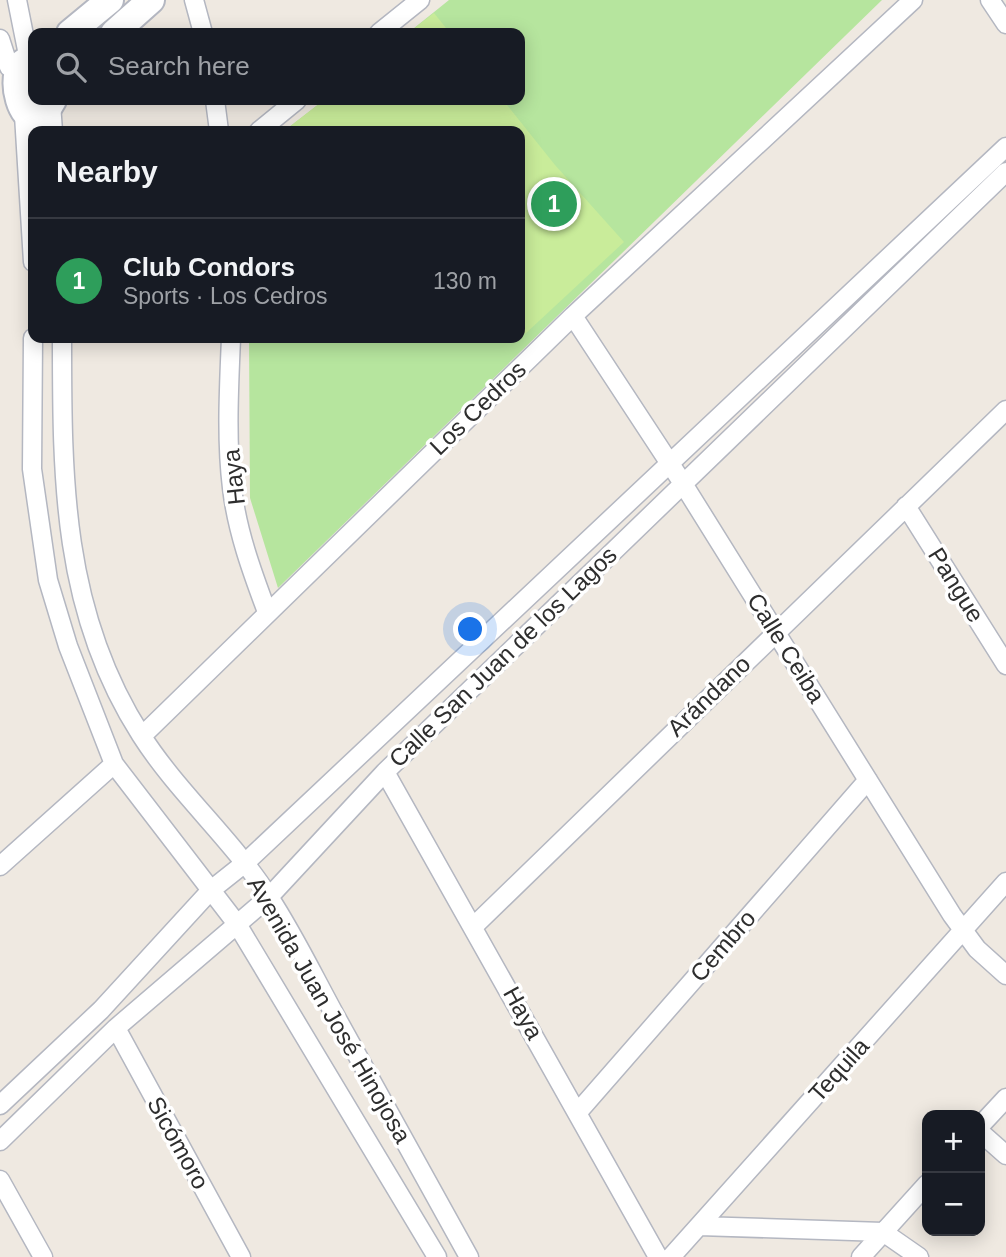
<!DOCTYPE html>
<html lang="en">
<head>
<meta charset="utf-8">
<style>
  :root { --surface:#171b24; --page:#20242c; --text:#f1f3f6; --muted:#9ea1a6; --line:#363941; --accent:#2563eb }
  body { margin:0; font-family:Arial,sans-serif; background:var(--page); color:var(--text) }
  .controls { position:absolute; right:21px; bottom:21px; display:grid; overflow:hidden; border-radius:14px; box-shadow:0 4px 18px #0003 }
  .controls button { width:63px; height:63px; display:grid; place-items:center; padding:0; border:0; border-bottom:2px solid var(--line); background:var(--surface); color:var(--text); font:35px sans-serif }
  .you { position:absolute; left:471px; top:630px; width:24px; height:24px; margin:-18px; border:5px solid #fff; border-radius:50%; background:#1a73e8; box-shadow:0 0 0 10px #1a73e833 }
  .badge { display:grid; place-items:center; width:46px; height:46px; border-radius:50%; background:var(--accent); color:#fff; font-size:23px; font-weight:700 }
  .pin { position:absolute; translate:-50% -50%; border:4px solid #fff; box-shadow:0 2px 7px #0006 }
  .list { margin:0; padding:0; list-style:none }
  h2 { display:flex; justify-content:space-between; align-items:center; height:91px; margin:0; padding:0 28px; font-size:30px }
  h2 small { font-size:23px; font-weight:400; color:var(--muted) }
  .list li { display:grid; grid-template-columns:46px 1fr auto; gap:21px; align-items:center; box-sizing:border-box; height:126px; padding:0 28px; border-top:2px solid var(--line) }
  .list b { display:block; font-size:26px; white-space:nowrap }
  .list p { margin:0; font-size:23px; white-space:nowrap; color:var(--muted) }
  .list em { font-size:23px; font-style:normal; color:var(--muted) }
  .icon { flex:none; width:38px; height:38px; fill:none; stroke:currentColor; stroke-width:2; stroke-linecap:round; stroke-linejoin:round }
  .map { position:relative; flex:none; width:1006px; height:1257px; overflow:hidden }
  .search { position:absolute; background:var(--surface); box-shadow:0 4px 18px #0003; left:28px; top:28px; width:497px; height:77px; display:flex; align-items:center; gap:18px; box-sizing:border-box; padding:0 24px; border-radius:14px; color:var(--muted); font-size:26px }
  .panel { position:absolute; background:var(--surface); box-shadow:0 4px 18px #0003; left:28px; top:126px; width:497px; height:217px; border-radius:14px }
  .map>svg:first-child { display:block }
  .green { fill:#b6e59e }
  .pitch { fill:#c9ec9a }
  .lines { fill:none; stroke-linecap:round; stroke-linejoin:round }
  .street-casing { stroke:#b4b7c1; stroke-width:21 }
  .secondary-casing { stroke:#b4b7c1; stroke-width:30 }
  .street { stroke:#fff; stroke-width:18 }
  .secondary { stroke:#fff; stroke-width:26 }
  .labels { text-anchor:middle; stroke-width:7; stroke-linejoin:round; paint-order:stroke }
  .street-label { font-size:24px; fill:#2e2e2e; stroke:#fff }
</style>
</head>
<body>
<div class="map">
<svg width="1006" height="1257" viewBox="0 0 1006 1257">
  <rect width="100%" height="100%" fill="#efe9e1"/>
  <path class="green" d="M449,0h433l-604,588 -28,-90 -1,-160h271v-207h-236l40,-31h196v-67h-112z"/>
  <path class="pitch" d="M434,13l16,20h-42z
    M324,100h179l52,65 69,77 -99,92 -5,-6v-197h-236z"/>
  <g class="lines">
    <defs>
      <path id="street" d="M17,0l12,60
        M194,0l9,33
        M990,0l16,24
        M379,33l41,-33
        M0,39l9,28
        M215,100l4,31
        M51,104l2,27
        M24,115l9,147
        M259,131l38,-31
        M573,316l109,166 270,433 25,34 29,26
        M33,338l-1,131 16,111 20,66 46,118 123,160 200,333
        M62,338c0,141 0,274 79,397 37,58 91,104 128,162 25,38 45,80 67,120 44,80 88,160 133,240
        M231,338c-2,49 -5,101 1,150 5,43 20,84 35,124
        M906,506l100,159
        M142,736l431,-420 340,-316
        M385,772l273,485
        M0,866l114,-102
        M474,926l532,-516
        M116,1028l125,229
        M0,1105l101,-95 110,-120 34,-27 761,-716
        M578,1112l290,-332
        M980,1126l26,-28
        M980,1132l26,23
        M0,1141l116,-113 153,-131 116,-125 621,-600
        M0,1180l43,77
        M699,1226l184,6 36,25
        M671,1257l335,-375
        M861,1257l66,-73"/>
      <path id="secondary" d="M70,33l40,-33
        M114,33l37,-33
        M33,60c-33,-5 -11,97 20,40"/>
    </defs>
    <use href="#street" class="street-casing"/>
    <use href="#secondary" class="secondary-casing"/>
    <use href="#street" class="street"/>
    <use href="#secondary" class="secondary"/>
  </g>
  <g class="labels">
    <g class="street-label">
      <text transform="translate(478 408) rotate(-44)" y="8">Los Cedros</text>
      <text transform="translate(234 477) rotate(-96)" y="8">Haya</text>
      <text transform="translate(956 585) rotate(58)" y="8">Pangue</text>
      <text transform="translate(786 648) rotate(58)" y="8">Calle Ceiba</text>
      <text transform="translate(503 657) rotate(-44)" y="8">Calle San Juan de los Lagos</text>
      <text transform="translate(709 696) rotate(-44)" y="8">Arándano</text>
      <text transform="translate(723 946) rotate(-49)" y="8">Cembro</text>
      <text transform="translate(329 1010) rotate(60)" y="8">Avenida Juan José Hinojosa</text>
      <text transform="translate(523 1013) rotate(61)" y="8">Haya</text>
      <text transform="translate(839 1070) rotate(-48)" y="8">Tequila</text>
      <text transform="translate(178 1143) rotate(61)" y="8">Sicómoro</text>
    </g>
  </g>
</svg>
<div class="controls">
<button>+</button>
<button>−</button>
</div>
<div class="you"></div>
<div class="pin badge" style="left:554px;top:204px;background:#2e9e5b">1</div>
<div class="search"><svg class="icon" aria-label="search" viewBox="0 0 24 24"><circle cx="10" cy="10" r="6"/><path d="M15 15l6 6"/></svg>Search here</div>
<section class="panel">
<h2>Nearby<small></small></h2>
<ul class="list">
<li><span class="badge" style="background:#2e9e5b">1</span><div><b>Club Condors</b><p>Sports · Los Cedros</p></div><em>130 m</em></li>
</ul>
</section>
</div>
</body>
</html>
